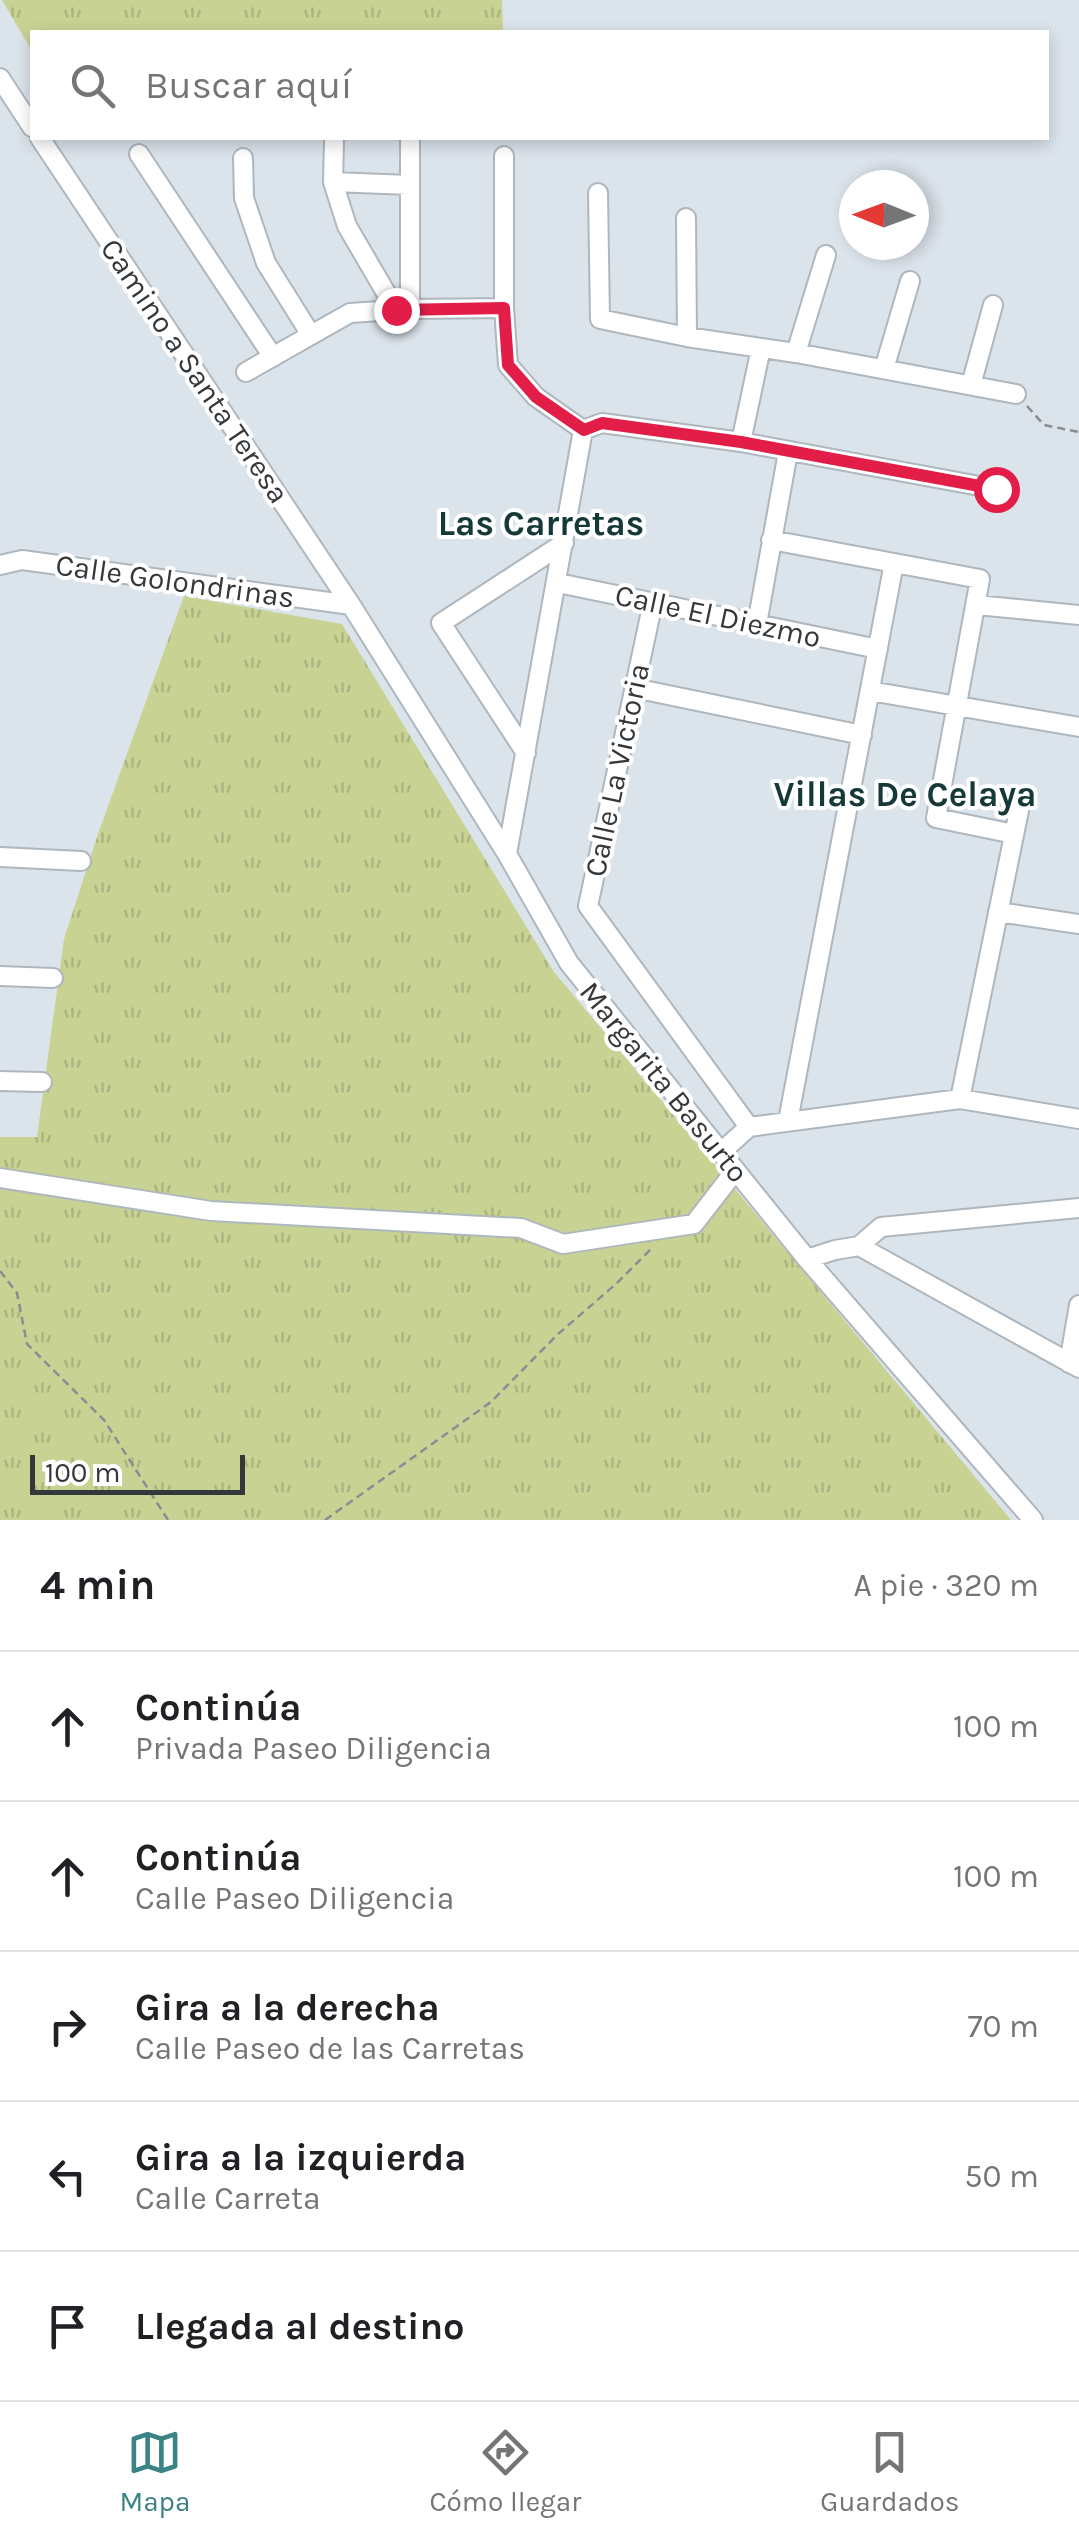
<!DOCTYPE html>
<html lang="es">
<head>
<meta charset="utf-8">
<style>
  :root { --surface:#fff; --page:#f2f2f2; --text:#202124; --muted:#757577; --line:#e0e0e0; --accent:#3a8385 }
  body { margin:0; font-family:Karla,sans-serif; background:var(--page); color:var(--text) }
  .compass { position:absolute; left:839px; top:170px; width:90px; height:90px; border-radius:50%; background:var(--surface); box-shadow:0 5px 15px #0003; rotate:271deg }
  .scale { position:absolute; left:30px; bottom:25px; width:215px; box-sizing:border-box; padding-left:10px; border:5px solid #35383b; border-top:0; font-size:28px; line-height:35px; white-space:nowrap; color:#35383b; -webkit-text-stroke:8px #fff; paint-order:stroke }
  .stop { position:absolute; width:30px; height:30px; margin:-22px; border:8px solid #e11d48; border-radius:50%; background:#fff }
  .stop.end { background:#e11d48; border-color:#fff; box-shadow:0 2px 10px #0008 }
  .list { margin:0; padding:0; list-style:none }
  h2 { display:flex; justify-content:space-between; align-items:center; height:130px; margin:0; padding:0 40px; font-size:42px }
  h2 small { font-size:32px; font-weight:400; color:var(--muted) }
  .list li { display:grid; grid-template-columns:65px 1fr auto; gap:30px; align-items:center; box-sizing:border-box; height:150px; padding:0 40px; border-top:2px solid var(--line) }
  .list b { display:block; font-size:38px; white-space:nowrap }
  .list p { margin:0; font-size:32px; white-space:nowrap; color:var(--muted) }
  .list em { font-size:32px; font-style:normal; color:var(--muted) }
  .icon { flex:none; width:55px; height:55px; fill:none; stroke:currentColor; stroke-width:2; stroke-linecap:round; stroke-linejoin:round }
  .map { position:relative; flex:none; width:1079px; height:1520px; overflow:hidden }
  .search { position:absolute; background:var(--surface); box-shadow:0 5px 15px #0003; left:30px; right:30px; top:30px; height:110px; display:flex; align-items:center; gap:25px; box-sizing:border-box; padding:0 35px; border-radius:0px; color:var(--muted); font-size:38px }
  .sheet { height:880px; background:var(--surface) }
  nav { display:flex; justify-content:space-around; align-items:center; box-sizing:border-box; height:140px; border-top:2px solid var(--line); background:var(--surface); font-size:28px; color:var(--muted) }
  nav a { display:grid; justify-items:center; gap:5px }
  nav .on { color:var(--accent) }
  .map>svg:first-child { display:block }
  .grass { fill:url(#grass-tufts) }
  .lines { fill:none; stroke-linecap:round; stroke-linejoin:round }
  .minor-casing { stroke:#afb7be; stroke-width:22 }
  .path { stroke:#888e93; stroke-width:2.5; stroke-dasharray:8 5; stroke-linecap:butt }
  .minor { stroke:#fff; stroke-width:18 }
  .route { stroke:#e11d48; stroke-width:12 }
  .labels { text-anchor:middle; stroke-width:8; stroke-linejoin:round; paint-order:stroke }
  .street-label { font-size:30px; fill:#35383b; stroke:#fff }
  .quarter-label { font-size:35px; font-weight:bold; fill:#153839; stroke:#fff }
</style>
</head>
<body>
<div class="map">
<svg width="1079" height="1520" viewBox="0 0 1079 1520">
  <defs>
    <pattern id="grass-tufts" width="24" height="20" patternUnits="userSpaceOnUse" patternTransform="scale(2.5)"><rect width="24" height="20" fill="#c7d293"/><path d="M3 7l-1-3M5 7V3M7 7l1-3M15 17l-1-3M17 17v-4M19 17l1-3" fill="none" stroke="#acb580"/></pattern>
  </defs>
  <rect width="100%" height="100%" fill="#dbe3eb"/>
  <path class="grass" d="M2,0h500l1,32h-471v19z
    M184,596l158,28 212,348 457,548h-1011v-383h37l27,-198 34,-105z"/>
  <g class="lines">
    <defs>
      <path id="minor" d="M0,78l32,49
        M40,138l311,467 156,249 62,109 238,296 226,261
        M334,141l-1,41 14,44 49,84
        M410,141v168
        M139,154l134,203
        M504,156v152l4,57 28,32 47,33 -76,424
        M243,158l1,40 22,65 45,72
        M333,182l77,3
        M598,193l2,126 87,18 109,16 220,41
        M686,218l1,119
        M796,353l30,-98
        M884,369l26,-88
        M246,372l104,-59 60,-4 94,-1
        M971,385l22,-80
        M583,430l19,-7 139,19 255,47
        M741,442l20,-94
        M771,540l209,39 -44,239 78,16
        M0,565l22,-5 329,45
        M558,583l320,66
        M653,602l-65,304 161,221
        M977,605l102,10
        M757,624l31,-172
        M634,688l228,47
        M870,691l209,36
        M526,753l-85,-130 123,-80
        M0,857l81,4
        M998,912l81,12
        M0,976l53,2
        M0,1081l42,1
        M960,1099l62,-303
        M788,1121l106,-558
        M720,1153l29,-26 211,-28 119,20
        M0,1178l211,33 310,17 42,16 131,-20 41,-53
        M859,1246l22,-19 198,-19
        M807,1259l28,-9 24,-4 220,122
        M1069,1363l10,-58"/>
    </defs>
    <use href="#minor" class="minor-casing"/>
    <path class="path" d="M1027,406l17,19 35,7
      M0,1271l17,22 10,51 77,76 64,100
      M325,1520l166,-118 66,-67 59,-51 35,-35"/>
    <use href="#minor" class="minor"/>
  </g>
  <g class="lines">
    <path class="route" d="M396,310l108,-2 4,57 28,32 48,33 18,-7 139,19 255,47"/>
  </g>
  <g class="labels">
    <g class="street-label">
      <text transform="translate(195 371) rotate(56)" y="10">Camino a Santa Teresa</text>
      <text transform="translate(175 581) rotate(8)" y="10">Calle Golondrinas</text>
      <text transform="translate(718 616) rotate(12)" y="10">Calle El Diezmo</text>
      <text transform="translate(617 770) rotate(-78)" y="10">Calle La Victoria</text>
      <text transform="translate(664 1082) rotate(51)" y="10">Margarita Basurto</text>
    </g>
    <g class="quarter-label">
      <text x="541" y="535">Las Carretas</text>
      <text x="905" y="806">Villas De Celaya</text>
    </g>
  </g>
</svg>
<svg class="compass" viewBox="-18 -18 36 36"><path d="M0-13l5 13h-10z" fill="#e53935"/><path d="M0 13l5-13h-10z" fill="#757577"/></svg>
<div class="scale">100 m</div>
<div class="stop" style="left:996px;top:489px"></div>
<div class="stop end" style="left:396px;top:310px"></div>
<div class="search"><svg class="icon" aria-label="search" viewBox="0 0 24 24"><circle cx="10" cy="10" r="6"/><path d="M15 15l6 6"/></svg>Buscar aquí</div>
</div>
<section class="sheet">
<h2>4 min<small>A pie · 320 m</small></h2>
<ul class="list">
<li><svg class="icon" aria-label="ahead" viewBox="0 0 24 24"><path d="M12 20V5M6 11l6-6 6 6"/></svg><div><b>Continúa</b><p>Privada Paseo Diligencia</p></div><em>100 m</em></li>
<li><svg class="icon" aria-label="ahead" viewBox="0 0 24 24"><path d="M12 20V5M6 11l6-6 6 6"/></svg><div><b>Continúa</b><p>Calle Paseo Diligencia</p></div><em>100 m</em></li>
<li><svg class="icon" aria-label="right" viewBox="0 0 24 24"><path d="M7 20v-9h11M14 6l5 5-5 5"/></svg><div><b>Gira a la derecha</b><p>Calle Paseo de las Carretas</p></div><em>70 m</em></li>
<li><svg class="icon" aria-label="left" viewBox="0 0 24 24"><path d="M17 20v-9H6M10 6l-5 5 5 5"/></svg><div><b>Gira a la izquierda</b><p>Calle Carreta</p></div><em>50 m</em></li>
<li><svg class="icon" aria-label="arrive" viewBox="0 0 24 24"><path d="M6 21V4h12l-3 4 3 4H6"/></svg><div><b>Llegada al destino</b></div></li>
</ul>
</section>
<nav>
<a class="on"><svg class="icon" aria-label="map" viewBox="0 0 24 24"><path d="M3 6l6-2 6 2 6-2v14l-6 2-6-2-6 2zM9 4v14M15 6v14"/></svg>Mapa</a>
<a><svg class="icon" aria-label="directions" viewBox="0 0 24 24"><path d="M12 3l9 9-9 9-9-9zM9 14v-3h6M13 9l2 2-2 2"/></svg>Cómo llegar</a>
<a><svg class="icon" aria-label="saved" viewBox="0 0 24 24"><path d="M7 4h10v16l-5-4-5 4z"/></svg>Guardados</a>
</nav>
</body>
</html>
